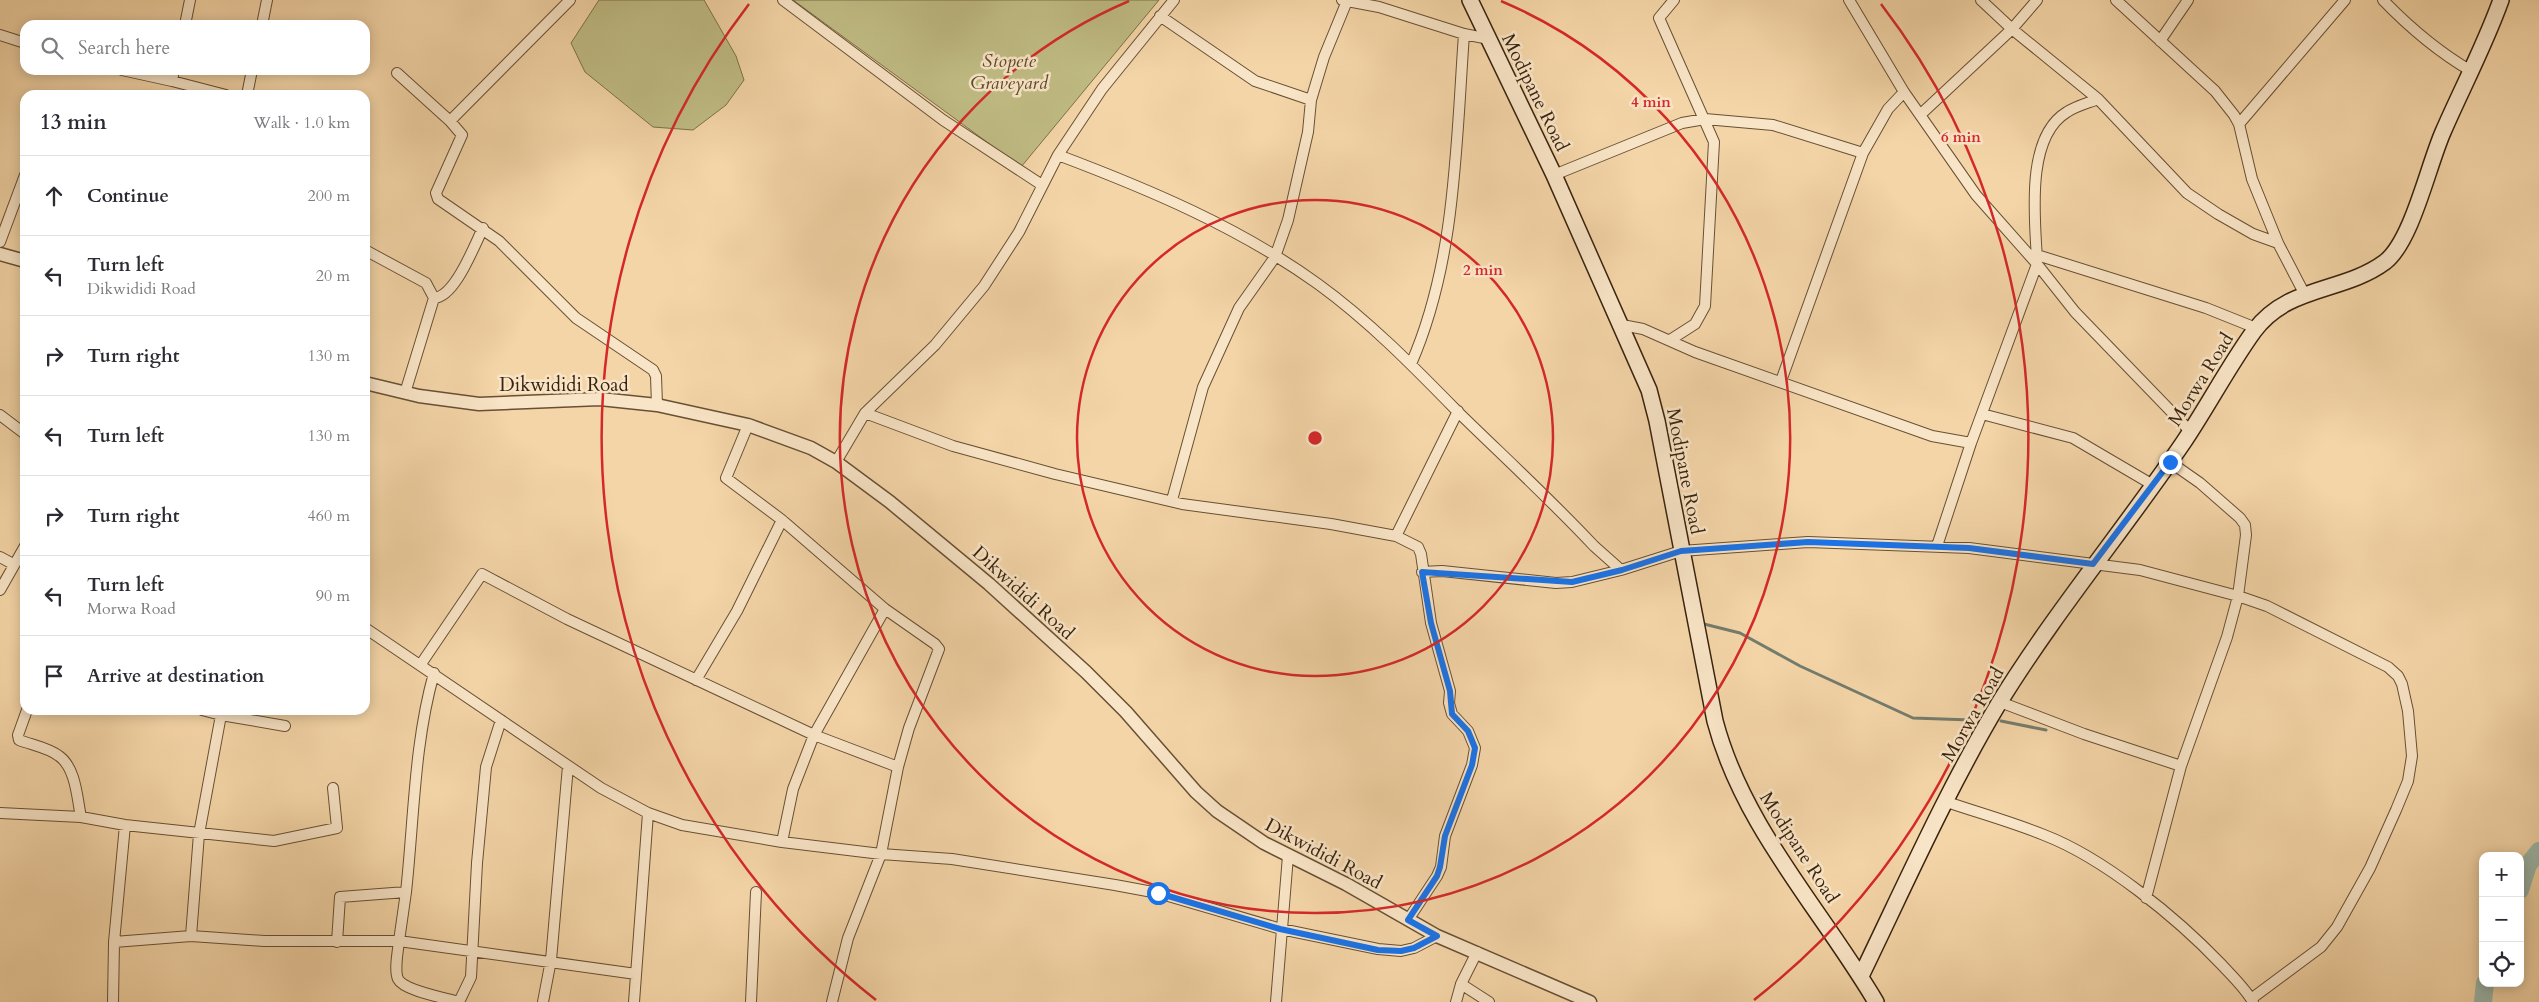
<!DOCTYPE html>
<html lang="en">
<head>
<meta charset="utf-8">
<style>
  :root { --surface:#fff; --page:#f2f2f3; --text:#2b2b33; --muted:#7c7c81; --line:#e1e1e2 }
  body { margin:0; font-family:Cardo,serif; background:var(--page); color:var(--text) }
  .controls { position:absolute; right:15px; bottom:15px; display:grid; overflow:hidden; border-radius:10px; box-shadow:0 2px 12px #0003 }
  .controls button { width:45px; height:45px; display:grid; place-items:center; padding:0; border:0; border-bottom:1px solid var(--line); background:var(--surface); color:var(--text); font:25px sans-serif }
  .stop { position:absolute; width:15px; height:15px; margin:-11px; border:4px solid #1a73e8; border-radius:50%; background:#fff }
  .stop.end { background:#1a73e8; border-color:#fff; box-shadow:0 1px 5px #0008 }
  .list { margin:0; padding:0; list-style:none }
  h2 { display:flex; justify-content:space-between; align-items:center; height:65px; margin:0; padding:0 20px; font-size:21px }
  h2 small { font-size:16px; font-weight:400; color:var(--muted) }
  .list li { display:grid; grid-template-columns:32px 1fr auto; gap:15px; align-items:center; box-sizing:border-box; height:80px; padding:0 20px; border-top:1px solid var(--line) }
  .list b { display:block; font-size:19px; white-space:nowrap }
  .list p { margin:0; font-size:16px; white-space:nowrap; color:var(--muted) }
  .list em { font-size:16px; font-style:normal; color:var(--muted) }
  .icon { flex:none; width:28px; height:28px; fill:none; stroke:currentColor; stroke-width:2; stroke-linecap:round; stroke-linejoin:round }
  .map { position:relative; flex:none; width:2539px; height:1002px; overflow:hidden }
  .search { position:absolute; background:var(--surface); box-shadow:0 2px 12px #0003; left:20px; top:20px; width:350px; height:55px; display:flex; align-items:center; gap:12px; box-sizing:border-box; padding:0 18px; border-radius:15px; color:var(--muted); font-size:19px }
  .panel { position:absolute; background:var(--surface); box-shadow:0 2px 12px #0003; left:20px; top:90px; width:350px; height:625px; border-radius:15px }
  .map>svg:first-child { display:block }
  .green { fill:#c0bc84; stroke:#7c7049 }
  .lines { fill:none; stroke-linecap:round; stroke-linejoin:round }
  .stream { stroke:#747c6d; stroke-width:3 }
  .river { stroke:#9cb8ac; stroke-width:18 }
  .minor-casing { stroke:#685034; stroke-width:12 }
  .tertiary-casing { stroke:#685034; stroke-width:15 }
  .secondary-casing { stroke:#39230e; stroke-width:18 }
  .minor { stroke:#f8e4c6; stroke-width:10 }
  .tertiary { stroke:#f8e4c6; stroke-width:12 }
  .secondary { stroke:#f8e4c6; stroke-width:15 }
  .route { stroke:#1a73e8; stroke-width:6 }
  .ring { fill:none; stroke:#d62828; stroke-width:2.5 }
  .labels { text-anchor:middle; stroke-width:5; stroke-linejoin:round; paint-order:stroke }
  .park-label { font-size:19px; font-style:italic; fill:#5b492c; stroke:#f8e4c6 }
  .street-label { font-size:19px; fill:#39230e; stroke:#f8e4c6 }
  .centre { fill:#d62828; stroke:#f8e4c6; stroke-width:2.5 }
  .ring-label { font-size:15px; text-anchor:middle; font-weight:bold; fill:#d62828; stroke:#f8e4c6; stroke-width:5; stroke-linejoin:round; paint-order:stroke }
</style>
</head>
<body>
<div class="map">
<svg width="2539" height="1002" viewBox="0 0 2539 1002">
  <rect width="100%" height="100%" fill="#f4d5a7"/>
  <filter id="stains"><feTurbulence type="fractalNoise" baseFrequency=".004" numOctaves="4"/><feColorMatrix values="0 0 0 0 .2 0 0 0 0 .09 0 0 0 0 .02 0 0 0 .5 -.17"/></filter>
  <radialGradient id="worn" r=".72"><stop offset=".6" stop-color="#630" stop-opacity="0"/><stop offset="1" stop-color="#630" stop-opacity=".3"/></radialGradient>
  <path class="green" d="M599,0h105l32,56 8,24 -18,25 -33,25 -40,-3 -68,-55 -14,-29z
    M793,0h366l-138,167z"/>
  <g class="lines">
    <path class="stream" d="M1700,623l40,10 60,33 113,52 58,2
      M2001,721l45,9"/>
    <path class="river" d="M2520,890l8,-25 11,-14
      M2483,1002l2,-19"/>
    <defs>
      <path id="minor" d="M783,0l160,120 99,65
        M1342,0l37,7 85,27 25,5
        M1849,0l55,92 72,103 61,69
        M2037,0l-25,29 86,70 89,94 31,21 35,20 25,9 26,50
        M2116,0l99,91 19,24 5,9 13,55 26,64
        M2383,0c27,28 54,51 88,71
        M1160,16l95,65 56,19
        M185,25l5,-25
        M262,25l5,-25
        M0,35l25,8
        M2160,41l28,-41
        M122,70l50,11
        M174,70l-2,11 54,14
        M397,73l53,48 12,14 -26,58 2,6 61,42 77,77 77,52 3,6 1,29
        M247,95l5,-25
        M1920,115l92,-86 -31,-29
        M450,121l120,-121
        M2239,124l106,-124
        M1058,155c90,34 181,72 260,129 51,37 95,82 139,127 46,45 93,88 137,135l27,24
        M1554,175l128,-52 23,-4 68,6 90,28
        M0,242l25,-67
        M365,250l61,33 8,15 -29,95
        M2037,255l169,53 50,20
        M2037,260c-2,-41 -12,-123 30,-148 9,-6 21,-9 31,-13
        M434,298c21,-1 40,-52 49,-70
        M1622,325l21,4 52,23 237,84 39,7
        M1670,340l25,-16 10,-18 9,-164 -55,-124 15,-18
        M1411,364c45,-103 45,-219 53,-330
        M1781,381l82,-228 25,-44 16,-17
        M865,413l88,33 102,28 127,30 149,20 65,12 22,11 3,7 10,69 19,68 -1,12 3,11 16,17 7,17 -3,17 -27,71 -4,31 -4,9 -29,44
        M1982,414l91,24 80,47
        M0,415l25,19
        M748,425l-22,53 56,42 103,89 50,35 4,5 -30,79 -11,39 -17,87 -33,84 -16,64
        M836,462l29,-49 70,-68 49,-59 35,-54 39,-77 44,-66 72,-89
        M1172,500l31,-113 36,-79 36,-51 13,-37 20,-88 3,-32 13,-43 23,-56
        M1396,536l62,-125
        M1937,546l34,-103 66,-179 38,48 115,119
        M0,557l13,7
        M1422,572l20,-1 114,12 16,-1 49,-12 60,-19 127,-9 161,6 171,22 98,26 29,10 121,61 10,9 4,8 6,27 4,45 -4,25 -12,29 -26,58 -33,59 -16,20 -70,52
        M0,590l25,-44
        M365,628l236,160 47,25 34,12 100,17 99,12 71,5 163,26 43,8 123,36 97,20 23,2 13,-3 23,-12
        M421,664l61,-90 85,45 247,116 84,32
        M696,680l41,-69 45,-91
        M2000,702l84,32 97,32
        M27,710l-9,25 1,5c13,5 30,8 40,16 17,12 18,42 22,61l44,8 149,16 63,-13 -4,-40
        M221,715l64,11
        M1947,802c32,11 65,20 97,33 60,23 133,83 177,129 11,12 24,24 32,38
        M0,813l81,4
        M782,842l11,-53 21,-54 71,-126
        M406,892l-7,49 237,33
        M2146,898l35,-132 46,-129 11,-41 8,-61 -1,-10 -5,-7 -40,-35 -30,-21
        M191,936l8,-102 22,-119 -19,-5
        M114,942l77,-6 73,5h135c-1,10 -5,29 -1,38 6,12 48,19 61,23
        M337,942l3,-45 66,-5c8,-73 8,-148 28,-219
        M1461,984l16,-32
        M113,1002l1,-60 11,-117
        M459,1002l12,-25 6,-114 9,-96 15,-47
        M543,1002l8,-42 17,-194
        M634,1002l14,-189
        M751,1002l5,-110
        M1276,1002l12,-146
        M1456,1002l5,-18 28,18"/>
      <path id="tertiary" d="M0,254l25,7
        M365,383l54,13 60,8 121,-5 57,6 91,20 63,23 25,14 54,40 99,82 97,88 40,40 70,80 21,19 47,32 82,41 91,52 153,66"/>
      <path id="secondary" d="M1470,0l84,175 95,215 8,31 58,300c28,106 106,188 161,281
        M1861,976c44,-91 86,-186 138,-273 56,-91 124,-172 184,-260 25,-37 45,-76 71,-112 34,-46 89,-38 131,-69 27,-21 43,-96 58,-130 19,-44 42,-87 58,-132"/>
    </defs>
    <use href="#minor" class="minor-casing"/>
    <use href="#tertiary" class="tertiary-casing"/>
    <use href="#secondary" class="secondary-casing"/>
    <use href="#minor" class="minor"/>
    <use href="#tertiary" class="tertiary"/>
    <use href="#secondary" class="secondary"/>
  </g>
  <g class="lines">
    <path class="route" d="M1158,893l122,36 98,21 23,1 13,-3 23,-12 -29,-16 29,-44 3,-9 5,-31 27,-71 3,-17 -7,-17 -16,-17 -2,-23 -19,-68 -9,-51 150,10 50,-12 59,-19 127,-9 161,6 124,16 77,-102"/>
  </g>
  <g class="ring">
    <circle cx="1315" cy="438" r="238"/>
    <path d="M1501 1A475 475 0 1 1 1129 1"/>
    <path d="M876 1000A713 713 0 0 1 749 4M1881 4A713 713 0 0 1 1754 1000"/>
  </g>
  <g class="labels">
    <g class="park-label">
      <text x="1009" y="67">Stopete<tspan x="1009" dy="22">Graveyard</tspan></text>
    </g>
    <g class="street-label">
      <text transform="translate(1536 92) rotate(64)" y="7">Modipane Road</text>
      <text transform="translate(2200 379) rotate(-58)" y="7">Morwa Road</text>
      <text x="564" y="391">Dikwididi Road</text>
      <text transform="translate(1686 471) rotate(79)" y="7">Modipane Road</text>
      <text transform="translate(1024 592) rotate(42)" y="7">Dikwididi Road</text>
      <text transform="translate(1972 714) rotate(-60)" y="7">Morwa Road</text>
      <text transform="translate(1800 847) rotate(57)" y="7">Modipane Road</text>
      <text transform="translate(1324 853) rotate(28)" y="7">Dikwididi Road</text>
    </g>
  </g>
  <circle cx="1315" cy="438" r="8" class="centre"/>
  <g class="ring-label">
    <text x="1651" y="107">4 min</text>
    <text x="1961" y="142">6 min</text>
    <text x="1483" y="275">2 min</text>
  </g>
  <rect width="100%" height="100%" filter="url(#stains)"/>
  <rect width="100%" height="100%" fill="url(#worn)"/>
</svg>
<div class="controls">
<button>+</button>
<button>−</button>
<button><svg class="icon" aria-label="locate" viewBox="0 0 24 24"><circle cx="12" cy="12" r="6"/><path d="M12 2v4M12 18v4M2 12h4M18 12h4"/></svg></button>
</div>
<div class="stop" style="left:1158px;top:893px"></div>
<div class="stop end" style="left:2170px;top:462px"></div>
<div class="search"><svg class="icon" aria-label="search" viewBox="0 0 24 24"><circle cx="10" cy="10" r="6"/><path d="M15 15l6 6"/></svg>Search here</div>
<section class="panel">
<h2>13 min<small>Walk · 1.0 km</small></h2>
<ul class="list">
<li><svg class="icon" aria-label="ahead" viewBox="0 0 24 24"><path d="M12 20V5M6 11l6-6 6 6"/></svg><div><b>Continue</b></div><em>200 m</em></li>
<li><svg class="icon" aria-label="left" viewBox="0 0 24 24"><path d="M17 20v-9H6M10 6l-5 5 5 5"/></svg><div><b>Turn left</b><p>Dikwididi Road</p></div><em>20 m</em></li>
<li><svg class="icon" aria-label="right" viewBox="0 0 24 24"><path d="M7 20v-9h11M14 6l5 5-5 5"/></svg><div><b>Turn right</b></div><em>130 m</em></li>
<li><svg class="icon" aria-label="left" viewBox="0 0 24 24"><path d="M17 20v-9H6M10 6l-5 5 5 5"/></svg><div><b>Turn left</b></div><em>130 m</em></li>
<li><svg class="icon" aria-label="right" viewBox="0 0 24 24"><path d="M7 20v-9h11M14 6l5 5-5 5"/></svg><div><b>Turn right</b></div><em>460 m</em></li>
<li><svg class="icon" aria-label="left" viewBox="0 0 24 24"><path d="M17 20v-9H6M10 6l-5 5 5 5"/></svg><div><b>Turn left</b><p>Morwa Road</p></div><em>90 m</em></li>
<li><svg class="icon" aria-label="arrive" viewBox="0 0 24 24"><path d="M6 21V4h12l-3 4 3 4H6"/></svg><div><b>Arrive at destination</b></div></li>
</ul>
</section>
</div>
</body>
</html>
